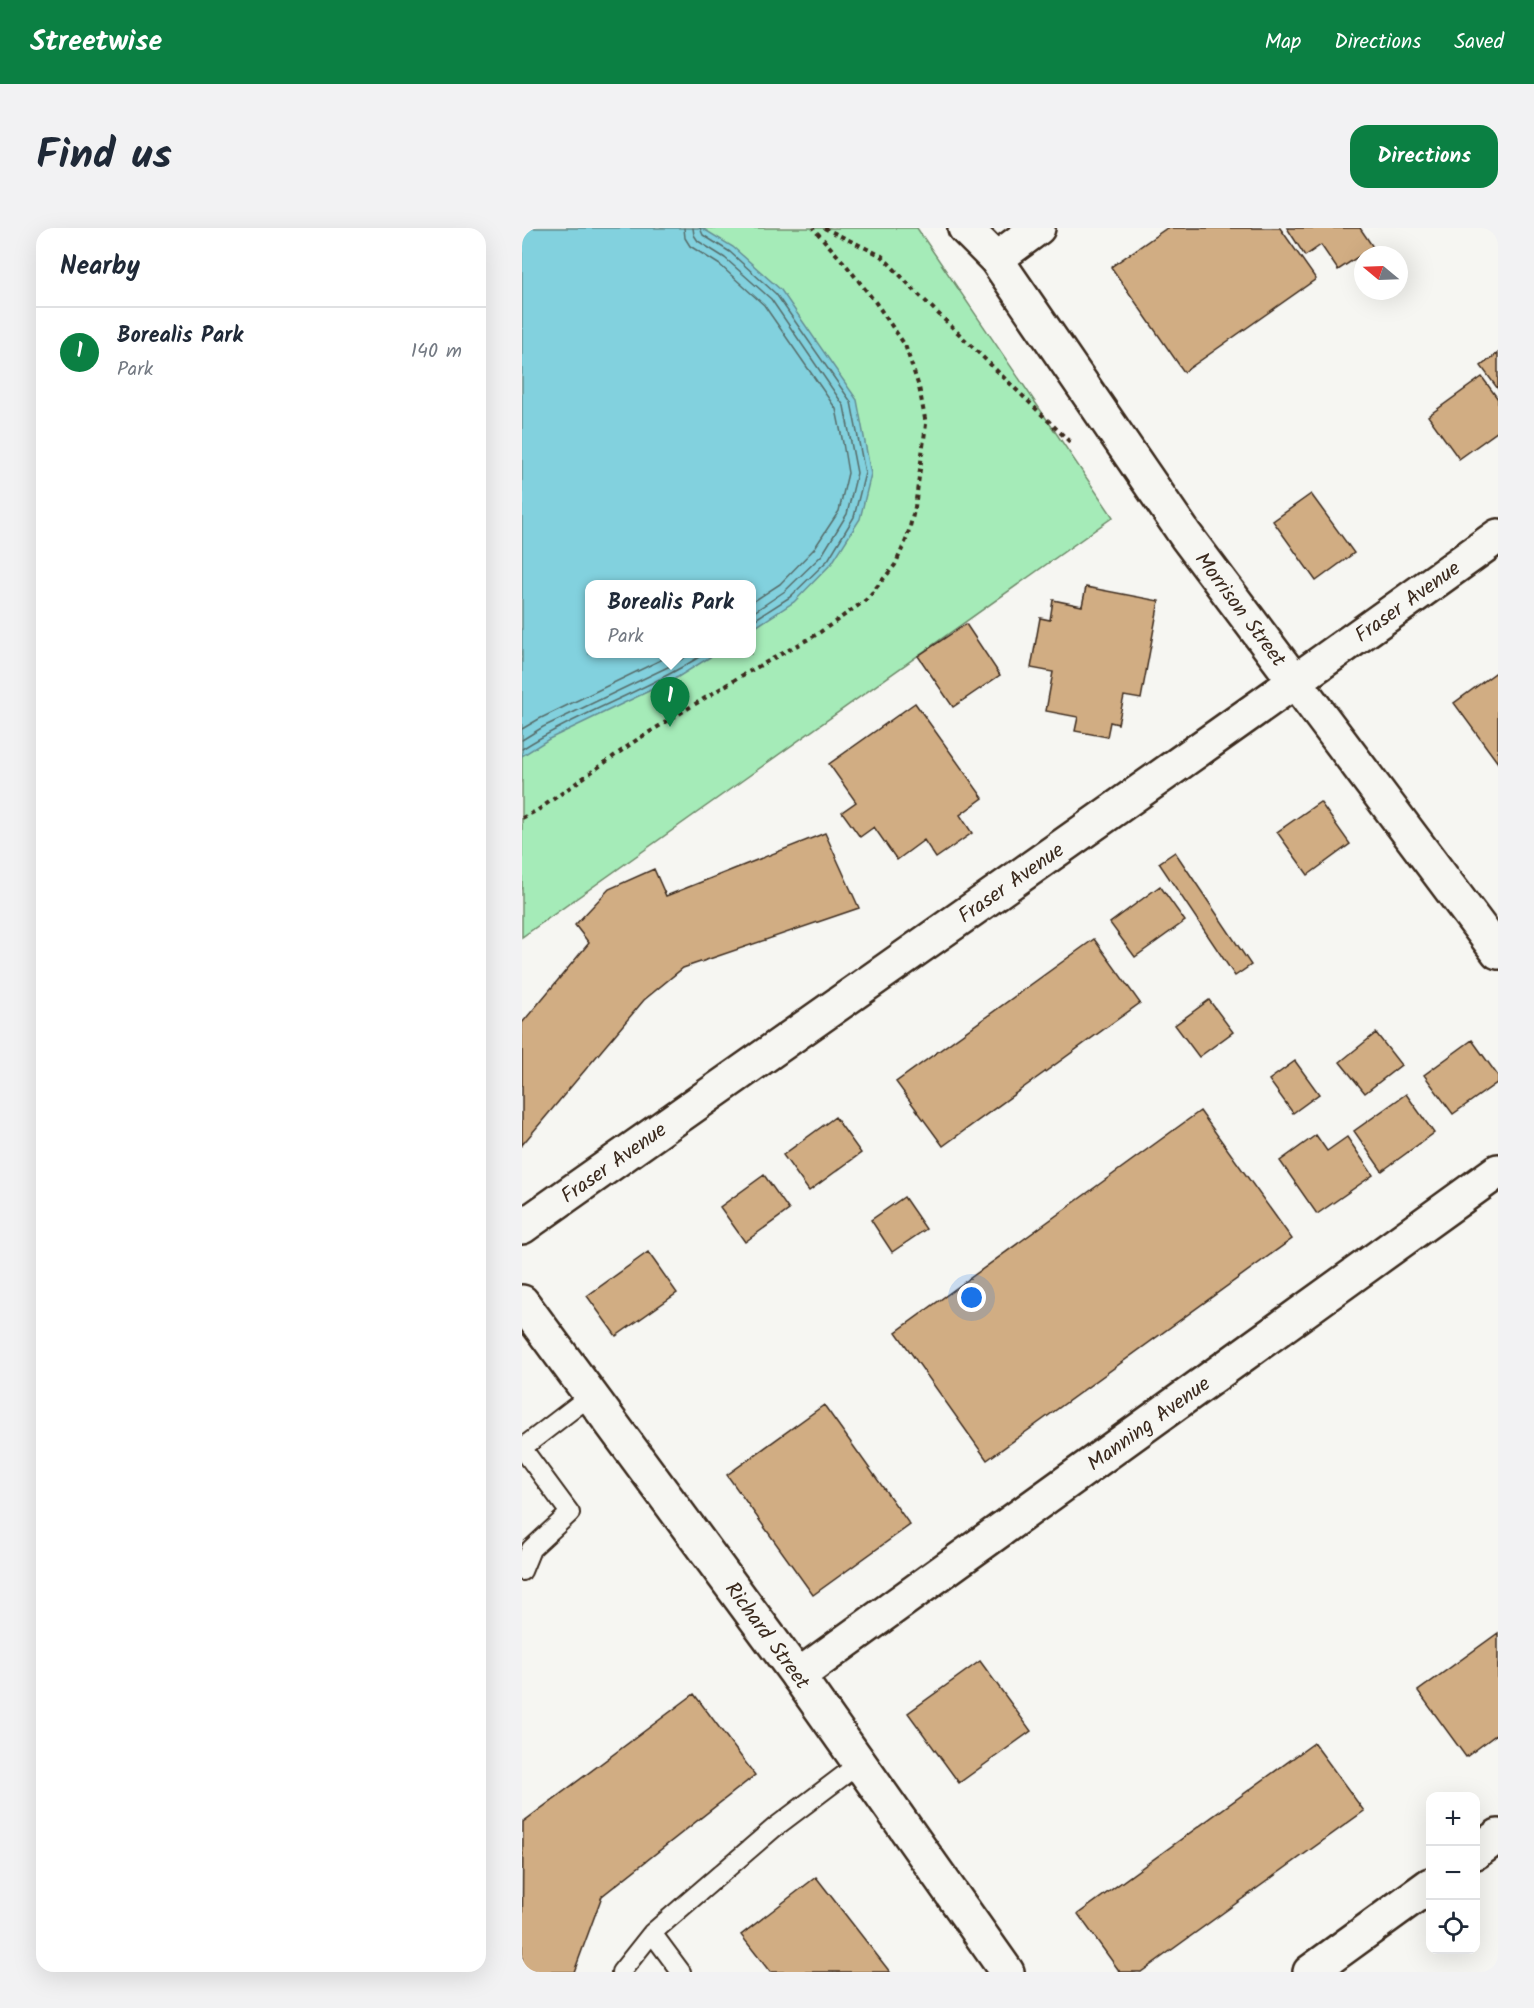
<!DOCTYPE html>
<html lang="en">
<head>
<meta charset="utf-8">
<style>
  :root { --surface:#fff; --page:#f2f2f3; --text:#1f2937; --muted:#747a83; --line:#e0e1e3; --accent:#0b8043 }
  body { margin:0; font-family:Kalam,sans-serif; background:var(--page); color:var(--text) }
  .controls { position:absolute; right:18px; bottom:18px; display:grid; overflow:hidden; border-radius:12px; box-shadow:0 6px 24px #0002 }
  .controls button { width:54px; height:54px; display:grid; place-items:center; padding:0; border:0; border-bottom:2px solid var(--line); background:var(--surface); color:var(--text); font:30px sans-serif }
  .compass { position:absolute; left:832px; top:18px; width:54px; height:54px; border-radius:50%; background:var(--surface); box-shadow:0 6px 24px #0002; rotate:289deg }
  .you { position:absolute; left:450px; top:1070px; width:21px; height:21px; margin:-15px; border:4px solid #fff; border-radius:50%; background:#1a73e8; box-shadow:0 0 0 9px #1a73e833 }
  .badge { display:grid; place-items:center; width:39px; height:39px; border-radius:50%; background:var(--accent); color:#fff; font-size:20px; font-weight:700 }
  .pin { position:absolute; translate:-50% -50px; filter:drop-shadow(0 2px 3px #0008) }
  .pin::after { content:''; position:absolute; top:32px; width:21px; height:18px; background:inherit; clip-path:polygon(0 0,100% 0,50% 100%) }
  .popup { position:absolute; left:63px; top:352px; width:171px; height:78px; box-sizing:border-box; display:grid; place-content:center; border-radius:12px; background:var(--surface); filter:drop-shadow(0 2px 4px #0005); font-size:20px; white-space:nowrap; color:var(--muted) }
  .popup b { font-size:22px; color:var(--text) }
  .popup::after { content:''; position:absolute; left:50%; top:100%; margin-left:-12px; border:12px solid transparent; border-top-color:var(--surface) }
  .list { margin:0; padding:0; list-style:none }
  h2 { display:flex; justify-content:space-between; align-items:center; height:78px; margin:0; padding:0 24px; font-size:26px }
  h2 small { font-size:20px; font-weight:400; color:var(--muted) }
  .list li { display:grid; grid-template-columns:39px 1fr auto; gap:18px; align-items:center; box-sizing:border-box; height:90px; padding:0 24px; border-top:2px solid var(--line) }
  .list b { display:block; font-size:22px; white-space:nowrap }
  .list p { margin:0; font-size:20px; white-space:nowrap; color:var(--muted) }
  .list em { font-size:20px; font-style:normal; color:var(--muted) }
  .icon { flex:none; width:33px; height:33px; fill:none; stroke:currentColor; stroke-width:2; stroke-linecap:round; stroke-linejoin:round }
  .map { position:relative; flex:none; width:976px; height:1744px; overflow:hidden; border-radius:18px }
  header { display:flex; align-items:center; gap:36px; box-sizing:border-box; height:84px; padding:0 30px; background:var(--accent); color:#fff }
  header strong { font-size:28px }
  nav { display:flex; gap:33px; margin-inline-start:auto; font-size:21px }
  .intro { display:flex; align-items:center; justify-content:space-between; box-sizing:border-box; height:144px; padding:0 36px }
  h1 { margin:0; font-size:42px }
  .button { padding:15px 27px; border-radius:18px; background:var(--accent); color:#fff; font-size:21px; font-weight:700 }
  main { display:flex; gap:36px; padding:0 36px }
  aside { flex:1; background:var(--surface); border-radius:18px; box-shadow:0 6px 24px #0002 }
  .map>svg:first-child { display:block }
  .green { fill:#a5ebb8; stroke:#708a6b; stroke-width:1.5; fill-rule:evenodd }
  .water { fill:#82d1de; stroke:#668e91; stroke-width:1.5 }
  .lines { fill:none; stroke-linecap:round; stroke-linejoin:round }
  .shore { stroke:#576d6b; stroke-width:1.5 }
  .building { fill:#d1ad83; stroke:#3b2a1e; stroke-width:1.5 }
  .lane-casing { stroke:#3b2a1e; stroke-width:22 }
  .street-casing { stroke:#3b2a1e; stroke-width:38 }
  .secondary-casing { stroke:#3b2a1e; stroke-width:38 }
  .path { stroke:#3b2a1e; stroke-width:4; stroke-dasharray:4.5 4.5; stroke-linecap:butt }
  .lane { stroke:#f6f6f2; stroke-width:18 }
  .street { stroke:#f6f6f2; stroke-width:33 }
  .secondary { stroke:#f6f6f2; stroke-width:33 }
  .labels { text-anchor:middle; stroke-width:4.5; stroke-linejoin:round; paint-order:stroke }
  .street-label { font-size:21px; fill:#3b2a1e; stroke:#f6f6f2 }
</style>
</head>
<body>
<header>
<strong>Streetwise</strong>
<nav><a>Map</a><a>Directions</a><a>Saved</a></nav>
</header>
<div class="intro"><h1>Find us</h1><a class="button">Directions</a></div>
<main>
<aside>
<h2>Nearby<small></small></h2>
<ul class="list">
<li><span class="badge">1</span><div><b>Borealis Park</b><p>Park</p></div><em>140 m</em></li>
</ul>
</aside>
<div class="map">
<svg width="976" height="1744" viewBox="0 0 976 1744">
  <rect width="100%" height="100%" fill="#f6f6f2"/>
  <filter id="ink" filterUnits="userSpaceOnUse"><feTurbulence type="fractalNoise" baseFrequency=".0167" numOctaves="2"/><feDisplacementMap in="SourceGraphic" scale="12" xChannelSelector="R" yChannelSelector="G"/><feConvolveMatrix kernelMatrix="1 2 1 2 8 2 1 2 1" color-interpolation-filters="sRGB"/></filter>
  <g filter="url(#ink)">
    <path class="green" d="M0,0h395l196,289 -591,420zM67,356h162v70h-162z"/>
    <path class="water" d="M0,0h180l31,19 48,43 76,110 14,74 -11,45 -28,44 -38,39 -43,28v-46h-162v70h126l-37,23 -129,62 -27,17z"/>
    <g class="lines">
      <path class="shore" d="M162,0l1,10 5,8 30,19 44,40 72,104 7,34 5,30 -9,38 -25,38 -34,35 -29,19
        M171,0l1,7 4,6 27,17 46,41 73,107 13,67 -10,41 -25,41 -37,36 -34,23
        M178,0l3,7 27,17 46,42 75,108 14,71 -11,44 -26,43 -38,37 -39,25
        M0,501l17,-10 134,-65
        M0,512l21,-13 129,-62 18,-11
        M0,521c58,-37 124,-58 182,-95"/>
    </g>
    <path class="building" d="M645,0h113l36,51 -132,93 -73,-105z
      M765,0h73l13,19 -35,23 -17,-25 -16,11z
      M976,125v36l-17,-23z
      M960,149l16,22v32l-39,28 -31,-43z
      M789,266l43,59 -38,28 -43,-60z
      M564,359l73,14 -18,98 -17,-3 -6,28 -8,-2 -3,15 -32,-6 3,-14 -32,-6 7,-39 -22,-4 9,-50 10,2 3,-20 29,6z
      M444,396l34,51 -47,32 -35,-51z
      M976,443v92l-44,-60z
      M393,475l68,95 -23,17 12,18 -36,25 -12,-18 -27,20 -23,-33 -14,10 -18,-25 14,-10 -27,-38z
      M798,574l30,42 -42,31 -31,-43z
      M303,605l34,75 -176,60 -39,32 -122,145v-122l67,-80 -14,-18 34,-36 45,-20 12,27z
      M653,624l76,113 -16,11 -76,-113z
      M638,658l25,35 -50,36 -25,-34z
      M572,711l46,64 -197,143 -47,-64z
      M687,772l24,32 -34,25 -24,-32z
      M854,805l25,32 -36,28 -25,-31z
      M950,812l26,36v6l-45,32 -29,-39z
      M773,833l24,33 -26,19 -24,-33z
      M884,866l28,39 -52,38 -28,-40z
      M678,883l92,128 -305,221 -91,-128z
      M313,889l26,36 -52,38 -26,-36z
      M794,907l11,16 20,-14 26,38 -56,39 -37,-53z
      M242,947l25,35 -44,32 -25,-35z
      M382,969l22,32 -34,23 -21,-32z
      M126,1024l29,41 -61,43 -29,-40z
      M302,1177l86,120 -97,70 -86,-120z
      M976,1405v100l-32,24 -48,-66z
      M458,1433l51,70 -72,52 -51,-70z
      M172,1466l61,81 -153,121 -28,76h-52l1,-150z
      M792,1515l50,68 -223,161h-21l-42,-58z
      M294,1649l74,95h-120l-29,-37z"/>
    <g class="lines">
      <defs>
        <path id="lane" d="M0,1220l48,65 -39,36 -9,22
          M0,1220l69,-53
          M130,1705l29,39
          M99,1744l31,-39 122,-105 86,-65"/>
        <g id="street">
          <path d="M474,31l42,-31"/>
          <path id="s1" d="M0,999c325,-230 653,-458 976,-691"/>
          <path id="s2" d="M0,1074l276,374 209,296"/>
          <path id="s3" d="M276,1448l700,-505"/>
        </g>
        <g id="secondary">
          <path id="s4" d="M443,0l31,31 190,277 312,416"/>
          <path d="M954,1624l22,-16"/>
          <path d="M788,1744l120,-87"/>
        </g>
      </defs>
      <use href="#lane" class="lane-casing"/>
      <use href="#street" class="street-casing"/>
      <use href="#secondary" class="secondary-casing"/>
      <path class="path" d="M302,0l58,28 31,33 157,153
        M0,590l16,-8 100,-71 103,-63 75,-41 50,-35 29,-35 12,-27 8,-31 11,-83 -7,-37 -14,-42 -29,-42 -30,-38 -33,-37"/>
      <use href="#lane" class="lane"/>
      <use href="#street" class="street"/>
      <use href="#secondary" class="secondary"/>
    </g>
  </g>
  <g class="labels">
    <g class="street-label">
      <text dy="7" stroke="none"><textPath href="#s1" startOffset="1084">Fraser Avenue</textPath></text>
      <text dy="7" stroke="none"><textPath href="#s4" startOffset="471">Morrison Street</textPath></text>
      <text dy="7" stroke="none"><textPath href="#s1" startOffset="598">Fraser Avenue</textPath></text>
      <text dy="7" stroke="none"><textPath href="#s1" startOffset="112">Fraser Avenue</textPath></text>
      <text dy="7" stroke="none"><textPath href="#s3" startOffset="432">Manning Avenue</textPath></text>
      <text dy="7" stroke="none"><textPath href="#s2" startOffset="414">Richard Street</textPath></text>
    </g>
  </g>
</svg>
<div class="controls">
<button>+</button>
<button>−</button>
<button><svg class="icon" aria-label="locate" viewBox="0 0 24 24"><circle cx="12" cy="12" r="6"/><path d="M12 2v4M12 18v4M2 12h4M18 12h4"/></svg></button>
</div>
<svg class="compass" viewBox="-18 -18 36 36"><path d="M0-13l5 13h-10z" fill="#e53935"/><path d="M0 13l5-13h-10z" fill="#747a83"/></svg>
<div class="you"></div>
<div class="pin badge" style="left:148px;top:499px">1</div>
<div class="popup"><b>Borealis Park</b>Park</div>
</div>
</main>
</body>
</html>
